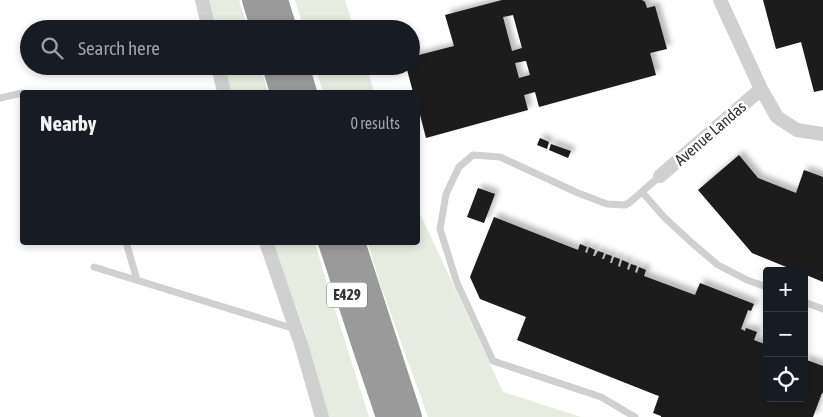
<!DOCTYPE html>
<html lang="en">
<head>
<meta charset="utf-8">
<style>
  :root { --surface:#171b24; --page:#242831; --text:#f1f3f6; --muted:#9ea1a6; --line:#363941 }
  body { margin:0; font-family:"Asap Condensed",sans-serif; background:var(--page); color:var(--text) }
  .controls { position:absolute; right:15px; bottom:15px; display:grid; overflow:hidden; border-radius:5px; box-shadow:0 2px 8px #0003 }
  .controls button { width:45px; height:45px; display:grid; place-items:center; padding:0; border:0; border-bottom:1px solid var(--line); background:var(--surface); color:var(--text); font:25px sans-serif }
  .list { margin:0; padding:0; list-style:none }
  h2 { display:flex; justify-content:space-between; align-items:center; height:65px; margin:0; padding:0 20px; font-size:21px }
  h2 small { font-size:16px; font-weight:400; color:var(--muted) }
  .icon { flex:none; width:28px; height:28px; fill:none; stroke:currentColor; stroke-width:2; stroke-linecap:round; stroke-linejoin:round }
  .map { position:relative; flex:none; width:823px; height:417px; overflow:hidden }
  .search { position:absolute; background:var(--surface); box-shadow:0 2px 8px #0003; left:20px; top:20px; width:400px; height:55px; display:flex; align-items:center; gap:12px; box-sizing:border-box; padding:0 18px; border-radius:28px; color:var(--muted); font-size:19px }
  .panel { position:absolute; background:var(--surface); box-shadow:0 2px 8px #0003; left:20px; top:90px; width:400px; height:155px; border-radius:5px }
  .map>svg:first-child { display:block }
  .green { fill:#e6ecdf }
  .building { fill:#1a1a1a; fill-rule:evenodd; filter:url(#shadow) }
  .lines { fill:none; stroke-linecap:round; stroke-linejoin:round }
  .lane { stroke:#d0d0d0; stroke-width:7 }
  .street { stroke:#d0d0d0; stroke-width:14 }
  .highway { stroke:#9a9a9a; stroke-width:24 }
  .labels { text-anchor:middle; stroke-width:5; stroke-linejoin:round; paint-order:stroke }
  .shield { fill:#fff; stroke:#707070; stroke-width:1 }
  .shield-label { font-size:15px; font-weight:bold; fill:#333 }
  .street-label { font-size:16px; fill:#333; stroke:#fff }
</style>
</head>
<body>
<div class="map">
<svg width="823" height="417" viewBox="0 0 823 417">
  <defs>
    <filter id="shadow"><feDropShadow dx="4.5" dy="-4.5" stdDeviation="2.5" flood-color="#0004"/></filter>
  </defs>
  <rect width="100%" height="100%" fill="#fff"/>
  <path class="green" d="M203,0h36l9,29h-37z
    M295,0h50l9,29h-50z
    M221,66h39l8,26h-40z
    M315,66h51l8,26h-51z
    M418,209l85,183 78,25h-153l-48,-133 -12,-41 50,-1z
    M273,243h42l16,54 38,120h-40l-24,-85z"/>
  <path class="building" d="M502,0h140l3,2 2,6 8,-2 12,43 -17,4 6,22 -117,32 -4,-15 -11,3 4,15 -102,28 -8,-31v-15h-5l-7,-26h5v-9l43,-11 -9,-31zM513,15l9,33 -10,3 -9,-34zM525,61h1l4,14 -11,3 -4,-15z
    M763,0h60v90l-9,2 -13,-50 -25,7z
    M540,138l9,4 -2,7 -10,-4z
    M551,144l20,7 -3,7 -19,-8z
    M739,155l19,23 38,15 8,-23 19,7v105l-19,-8v-3h-8l-44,-18 -54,-63z
    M478,188l17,6 -11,29 -17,-6z
    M494,217l84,33 2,-6 7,3 -2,5 2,1 2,-6 6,3 -2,6h2l3,-5 6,2 -2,6h2l2,-5 6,2 -2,7h2l2,-6 6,2 -2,7 2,1 2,-7 7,3 -2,6 2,1 2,-6 6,2 -2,6 2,1 2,-6 7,3 -2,6 51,19 5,-12 54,21 -3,7 -3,-1 -7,19 4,2 1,-3 11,4 -3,8 13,5v53h37v-39l19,7v27h-1l-9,24h-152v-1l-8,-3 6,-17 -3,-1 -139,-55 9,-23 -46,-18 -10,-22z"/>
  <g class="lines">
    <path class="lane" d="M0,98l22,-5
      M642,192l22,25 28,26 26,22 29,15 20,7
      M126,242l11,38
      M94,267l201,62
      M804,302l19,7
      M635,417l-34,-20 -108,-36 -36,-78 -17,-54 6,-35 13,-27 14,-12 27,2 78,36 29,11 18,1 4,-2 31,-27"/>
    <path class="street" d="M202,0l7,29
      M720,0l41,89 16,28 20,13 26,4
      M218,66l6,26
      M660,176l101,-87
      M266,242l35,102 21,73"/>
    <path class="highway" d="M254,0l9,29
      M276,0l9,29
      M274,66l8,26
      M297,66l8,26
      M330,242l33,101 25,74
      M353,242l57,175"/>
  </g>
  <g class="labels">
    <rect class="shield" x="327" y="282.5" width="40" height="25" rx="4"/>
    <g class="shield-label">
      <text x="347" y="300">E429</text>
    </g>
    <g class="street-label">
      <text transform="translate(710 133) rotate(-41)" y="6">Avenue Landas</text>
    </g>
  </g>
</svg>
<div class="controls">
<button>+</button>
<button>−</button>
<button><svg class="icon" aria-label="locate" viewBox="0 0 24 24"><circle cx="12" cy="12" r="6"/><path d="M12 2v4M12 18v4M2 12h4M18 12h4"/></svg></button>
</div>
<div class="search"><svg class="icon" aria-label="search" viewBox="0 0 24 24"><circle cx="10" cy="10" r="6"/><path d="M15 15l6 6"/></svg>Search here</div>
<section class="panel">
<h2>Nearby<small>0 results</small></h2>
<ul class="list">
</ul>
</section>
</div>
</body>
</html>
